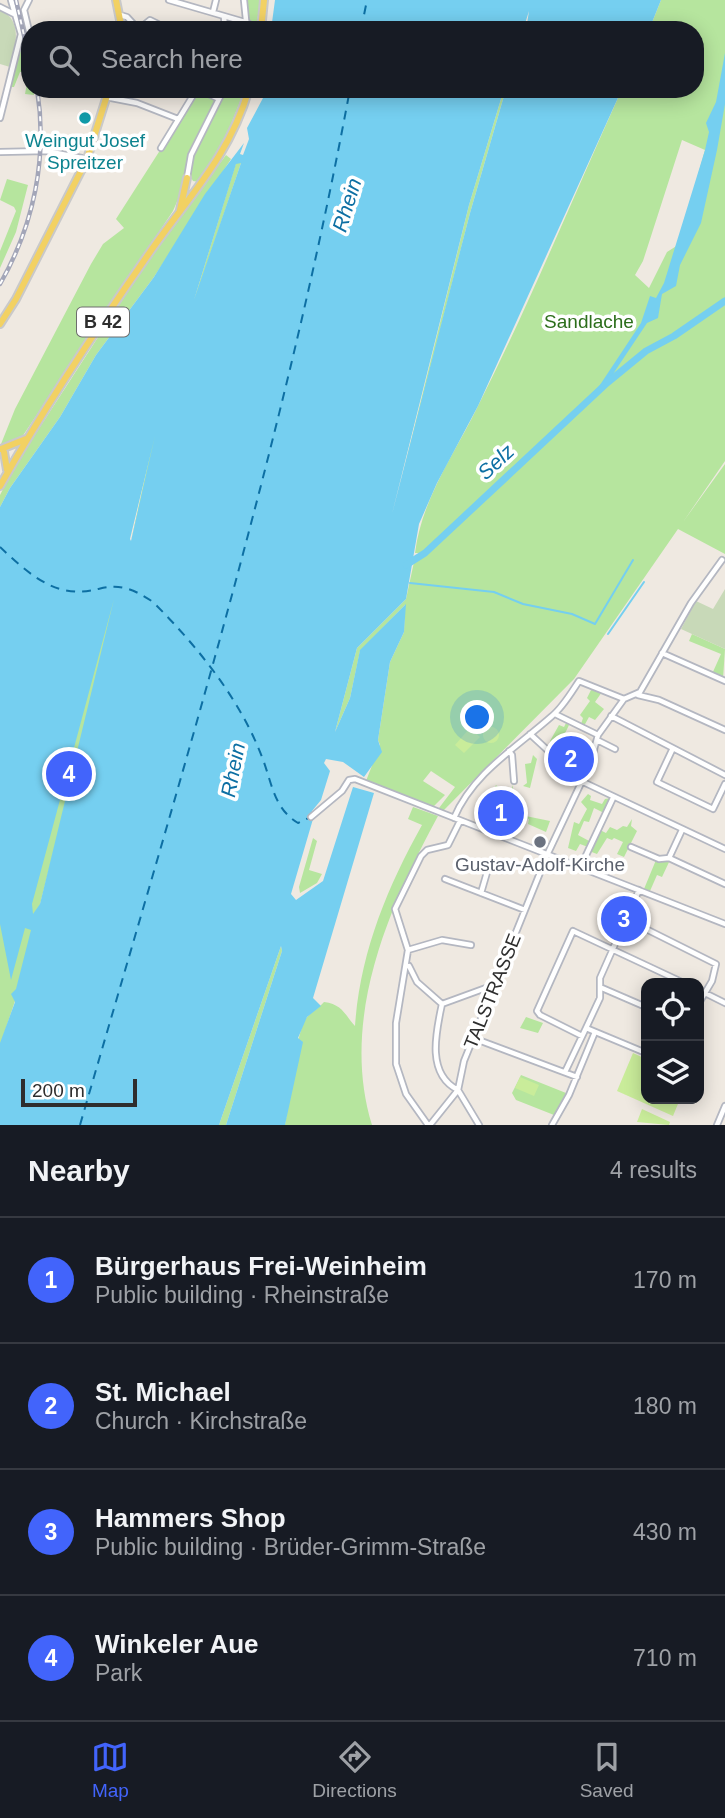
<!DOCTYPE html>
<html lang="en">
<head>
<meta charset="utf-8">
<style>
  :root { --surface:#171b24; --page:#242831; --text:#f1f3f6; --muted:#9ea1a6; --line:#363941; --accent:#4264fb }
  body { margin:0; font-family:Arial,sans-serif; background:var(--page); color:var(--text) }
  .controls { position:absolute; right:21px; bottom:21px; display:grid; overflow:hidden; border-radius:14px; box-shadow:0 4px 18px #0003 }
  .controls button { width:63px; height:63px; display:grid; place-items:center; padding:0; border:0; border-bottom:2px solid var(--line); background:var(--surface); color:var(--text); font:35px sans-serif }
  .scale { position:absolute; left:21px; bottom:18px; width:116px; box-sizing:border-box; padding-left:7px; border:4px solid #2e2e2e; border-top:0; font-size:19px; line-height:24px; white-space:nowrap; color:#2e2e2e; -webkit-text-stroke:5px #fff; paint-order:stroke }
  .you { position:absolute; left:478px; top:718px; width:24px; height:24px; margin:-18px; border:5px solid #fff; border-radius:50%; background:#1a73e8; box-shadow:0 0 0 10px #1a73e833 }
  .badge { display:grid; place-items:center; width:46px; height:46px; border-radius:50%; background:var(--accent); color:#fff; font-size:23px; font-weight:700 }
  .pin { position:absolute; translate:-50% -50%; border:4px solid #fff; box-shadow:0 2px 7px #0006 }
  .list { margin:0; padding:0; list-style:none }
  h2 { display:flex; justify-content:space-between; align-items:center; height:91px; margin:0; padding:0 28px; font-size:30px }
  h2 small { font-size:23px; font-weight:400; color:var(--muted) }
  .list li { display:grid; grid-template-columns:46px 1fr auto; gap:21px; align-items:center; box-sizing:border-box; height:126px; padding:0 28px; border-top:2px solid var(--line) }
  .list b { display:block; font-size:26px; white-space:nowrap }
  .list p { margin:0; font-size:23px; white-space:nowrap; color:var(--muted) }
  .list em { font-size:23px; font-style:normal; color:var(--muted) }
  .icon { flex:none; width:38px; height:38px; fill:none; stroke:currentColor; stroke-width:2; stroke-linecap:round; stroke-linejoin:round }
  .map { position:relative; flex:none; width:725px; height:1125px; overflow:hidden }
  .search { position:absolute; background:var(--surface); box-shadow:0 4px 18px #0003; left:21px; right:21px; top:21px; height:77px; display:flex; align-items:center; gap:18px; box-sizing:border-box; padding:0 24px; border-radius:28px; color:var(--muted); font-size:26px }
  .sheet { height:595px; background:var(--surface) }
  nav { display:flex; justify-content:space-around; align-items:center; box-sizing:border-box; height:98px; border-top:2px solid var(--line); background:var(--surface); font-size:19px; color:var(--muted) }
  nav a { display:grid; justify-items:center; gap:4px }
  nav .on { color:var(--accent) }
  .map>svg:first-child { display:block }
  .green { fill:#b6e59e; fill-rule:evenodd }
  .cemetery { fill:#c8d9b8 }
  .pitch { fill:#c9ec9a }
  .water { fill:#75cff0; fill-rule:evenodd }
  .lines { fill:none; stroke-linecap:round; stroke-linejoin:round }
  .stream { stroke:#75cff0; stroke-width:2 }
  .river { stroke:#75cff0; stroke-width:7 }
  .ferry { stroke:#0d6fa3; stroke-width:2; stroke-dasharray:9 7; stroke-linecap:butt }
  .minor-casing { stroke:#b4b7c1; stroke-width:8 }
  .major-casing { stroke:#c9c9c9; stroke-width:10 }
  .minor { stroke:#fff; stroke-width:4.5 }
  .major { stroke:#f2d163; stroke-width:6 }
  .rail-casing { stroke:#a3a6b8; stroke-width:4.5 }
  .rail { stroke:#fff; stroke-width:2; stroke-dasharray:5; stroke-linecap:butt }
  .culture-dot { fill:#0f9aa8; stroke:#fff; stroke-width:2.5 }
  .worship-dot { fill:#6b7280; stroke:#fff; stroke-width:2.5 }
  .labels { text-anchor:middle; stroke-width:7; stroke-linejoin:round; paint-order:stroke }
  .shield { fill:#fff; stroke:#6d6d6d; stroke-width:2 }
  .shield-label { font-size:18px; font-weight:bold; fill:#2e2e2e }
  .culture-label { font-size:19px; fill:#0d838f; stroke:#fff }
  .park-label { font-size:19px; fill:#2c6e1b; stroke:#fff }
  .worship-label { font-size:19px; fill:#5b616d; stroke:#fff }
  .street-label { font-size:19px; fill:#2e2e2e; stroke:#fff }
  .water-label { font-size:21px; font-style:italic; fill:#0d6fa3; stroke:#fff }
</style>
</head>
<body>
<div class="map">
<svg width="725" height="1125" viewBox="0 0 725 1125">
  <rect width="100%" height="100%" fill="#efe9e1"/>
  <path class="green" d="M246,0h14l-4,30h-7z
    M661,0h64v461l-42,61 42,-58v90l-47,-25 -104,150 -131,132 -4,-3 16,-21 -24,-16 -8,10 22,14 -13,13 -66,-27 14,-36 -2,-5 12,-78 14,-30 1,-27 -45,46 -10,47 -15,34 22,-84 49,-49 8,-37 11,-9h-10c7,-55 39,-98 63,-147 52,-103 96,-211 144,-317h73v-59h-46zM682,140l23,10 -27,95 -11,7 -18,36 -14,-13 8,-14z
    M24,43l6,46h3l1,6 -9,-1 2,-11 -4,-11h-3l-6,15h-4l10,-43z
    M226,89h19l-23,58 -23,35 -6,-1c-12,-18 23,-73 33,-92z
    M504,89h2l-36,124 -77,301 76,-309z
    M198,91l17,9 -28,58 -2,25 -12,28 -153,229 -19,4 14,-35 76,-145 12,-20 21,-16 -8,-9z
    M226,155l5,4 -77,118 -58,78 -36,62 -50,71 -10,19v-12l16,-31 132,-204z
    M236,163h5l-55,163z
    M7,179l21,6 -12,47 -16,36v-17l16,-40 -2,-4 -14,-7z
    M154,436l3,1 -26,104z
    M110,597l6,1 -4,23 -95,374 -17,51v-128z
    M692,634l33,15 -2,30 -11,-5 9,-20 -32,-13z
    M592,688l10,4 -7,10 9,7 -9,11 -6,-3 -5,9 -3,-2 2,-6 -3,-3 10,-14 -3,-3z
    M566,723l3,2 -11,23 -8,-7 9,-16 5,2z
    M533,755l4,4 -7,29 -7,-2 4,-3 -2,-19 6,-1z
    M496,785l12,12 5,-12 -1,19 -12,-5 -7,11 3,1 -2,6 17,6 -1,6 -6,-3 1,-3 -11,-1 -2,-5 -9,9 8,-16 -8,-4z
    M588,794l3,2 -1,4 12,4 3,-5 6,-1 -7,15 -10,-5 -5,14 -5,-1 -6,14 13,7 -3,5 -8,-3 -4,7 -8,-3 6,-26 5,2 8,-15 -6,-7z
    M413,807l25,9c-48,89 -99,202 -66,309h-87c5,-22 10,-97 23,-109 5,-5 11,-8 16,-14 18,2 21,13 31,24 5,-73 32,-138 67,-201l-14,-6z
    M511,813l39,8 -4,11 -18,-8 1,-5 -6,-2 -4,13 -5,-1 2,-8 -5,-2z
    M632,819l-1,7 6,5 -13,26 -7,-3 6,-12 -9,-4 -2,2 -5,-2 -10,16 -8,-3 11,-21 6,3 4,-6 7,3 6,-4 4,1z
    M313,838l4,3 -8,29 13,4 -5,9 -17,10 -1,-6z
    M656,860h14l-8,17 -5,-2 -7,16 -6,-2z
    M281,946l1,5 -56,174h-7z
    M526,1017l17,6 -5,10 -18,-5z
    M521,1075l45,18 -12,22 -38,-15 -4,-7z"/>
  <path class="cemetery" d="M0,10c24,10 15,38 10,57l-10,-3z
    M725,589v60l-44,-20 15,-28 17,8z"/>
  <path class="pitch" d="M483 735a8 8 0 1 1 16 0a8 8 0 1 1-16 0Z
    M470,728l10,9 -16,16 -9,-8z
    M633,1053l13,6v40h34l-7,17 -56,-25z
    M520,1077l19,8 -5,11 -19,-8z
    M642,1109l28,13 -1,3 -32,-3z"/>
  <path class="water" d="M275,0h386l-12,30h-123l3,-19 -6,19h-252z
    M725,53v51l-8,46 -16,73 -21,42 -4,21 -14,8 -4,24 -11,5 -40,60 -19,20 53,-80 9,-27 6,2 8,-15 41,-133 4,-18 -3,-9 10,-21z
    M263,89h241l-35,116 -77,309 78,-301 36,-124h116l-144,317 -41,77 -18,41 -13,75 -49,49 -22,84 15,-34 10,-48 46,-46 -2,28 -14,30 -12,78 4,12 -18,25 -21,-15 -17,-3 -2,4 6,8 -9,29 -9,11 1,8 -22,75 5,6 27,-19 30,-94 21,6 -61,205 8,8 -14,11 -9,21 5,4 -18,83h-59l56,-174 -1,-5 -62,179h-219v-82l15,-41 -4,-8 5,-5 15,-59 -6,-2 -14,52 -11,-56v-417l10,-19 50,-71 36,-62 58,-78 51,-83 39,-51 -4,11 3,1 6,-16 -2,-11 16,-30zM241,163l-47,137 42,-136zM155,436l-24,105 -1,-2zM114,599l-74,305 -7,10 -1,-10z"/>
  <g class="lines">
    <path class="stream" d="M410,583l84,9 29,12 49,10 23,10 38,-64
      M608,634l36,-52"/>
    <path class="river" d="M406,565l19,-12 182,-170 39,-32 28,-15 51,-35"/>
    <path class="ferry" d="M361,30l6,-30
      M0,547c17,16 40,38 64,43 39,8 44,-19 89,12 45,45 87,97 109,155 10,25 11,51 36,66l13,-6
      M80,1125c99,-342 205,-685 270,-1036"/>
    <defs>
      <path id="minor" d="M29,0l-5,10 5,21
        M169,0l79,23
        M244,0l3,30
        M0,7l14,7
        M213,12l3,-12
        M120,15l7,2 12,13
        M224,17l1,13
        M122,28l7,2
        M139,29l11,-9 8,4
        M206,30l1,-2
        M69,89h9
        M198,89l21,10
        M106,97l31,6 41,16
        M0,118l21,-84 -10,-34
        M161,148l36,-59
        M0,152l46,-1 41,8
        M187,178l4,-23 33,-66
        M662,653l63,28
        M638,695l21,5 66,30
        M555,714l43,21
        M611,716l114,59
        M530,734l51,47 144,68
        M597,740l18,9
        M673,748l-16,34 56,27 12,-25
        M509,751l3,4 2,26
        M311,817l31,-26 7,-11 6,-1 370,145
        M454,818c19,-45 62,-70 98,-102 11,-9 19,-23 27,-35l45,18
        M631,847l28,12 10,-1 56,26
        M669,858l13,-28
        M580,868l33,-70
        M445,879l80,31
        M639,890l-39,88v20l-14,30 60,25
        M481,893l9,-31
        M626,919l90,45 -4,17 -13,22
        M408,950l34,-10 29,5
        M409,966l8,16 25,22 52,-19
        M602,988l44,19
        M699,990l26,13
        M582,1036l-42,-21 -3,-4 36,-80 111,52
        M473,1038l104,39
        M565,1072l21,-44
        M428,1125l-22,-31 -10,-30v-41l12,-73 -13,-41 26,-53 6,-6 21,-5 12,-24
        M430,1125l28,-35c-32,-16 -22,-58 -16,-86
        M479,1125l-21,-35 6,-29 84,-208 42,-89 8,-29 26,-36 16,-7 51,-89 31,-43
        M552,1125l17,-30 26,-63
        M717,1125l8,-19"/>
      <path id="major" d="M116,0l6,30
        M261,30l3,-30
        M180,210l7,-32
        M0,324l16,-25 71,-140 22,-70
        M1,449l25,-10
        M4,452l3,18
        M0,486c45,-80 97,-158 150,-234 39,-56 79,-95 99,-163"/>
    </defs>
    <use href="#minor" class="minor-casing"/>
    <use href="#major" class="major-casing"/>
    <use href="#minor" class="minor"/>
    <use href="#major" class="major"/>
    <defs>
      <path id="rail" d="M16,0l14,62
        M0,284c34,-59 48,-127 37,-195"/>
    </defs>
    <use href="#rail" class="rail-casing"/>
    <use href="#rail" class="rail"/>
  </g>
  <circle class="culture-dot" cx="85" cy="118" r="7"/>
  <circle class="worship-dot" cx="540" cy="842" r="7"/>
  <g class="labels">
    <rect class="shield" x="77" y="307.5" width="52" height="29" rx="5"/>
    <g class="shield-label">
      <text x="103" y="328">B 42</text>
    </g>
    <g class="culture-label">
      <text x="85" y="147">Weingut Josef<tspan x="85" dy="22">Spreitzer</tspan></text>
    </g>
    <g class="park-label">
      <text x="589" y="328">Sandlache</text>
    </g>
    <g class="worship-label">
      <text x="540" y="871">Gustav-Adolf-Kirche</text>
    </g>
    <g class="street-label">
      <text transform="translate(492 991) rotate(-68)" y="7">TALSTRASSE</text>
    </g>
    <g class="water-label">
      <text transform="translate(347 205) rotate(-73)" y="7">Rhein</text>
      <text transform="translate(496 462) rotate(-43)" y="7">Selz</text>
      <text transform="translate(233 770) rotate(-79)" y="7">Rhein</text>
    </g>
  </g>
</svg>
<div class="controls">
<button><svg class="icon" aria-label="locate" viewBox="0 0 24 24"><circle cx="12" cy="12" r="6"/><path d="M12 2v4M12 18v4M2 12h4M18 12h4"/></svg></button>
<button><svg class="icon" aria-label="layers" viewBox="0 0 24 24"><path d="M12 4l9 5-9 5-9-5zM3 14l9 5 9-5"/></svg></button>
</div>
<div class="scale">200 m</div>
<div class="you"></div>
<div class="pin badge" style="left:501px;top:813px">1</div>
<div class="pin badge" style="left:571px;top:759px">2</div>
<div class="pin badge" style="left:624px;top:919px">3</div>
<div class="pin badge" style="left:69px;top:774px">4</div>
<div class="search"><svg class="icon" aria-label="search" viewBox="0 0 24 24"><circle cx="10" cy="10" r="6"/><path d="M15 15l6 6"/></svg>Search here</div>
</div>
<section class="sheet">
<h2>Nearby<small>4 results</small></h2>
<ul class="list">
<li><span class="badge">1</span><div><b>Bürgerhaus Frei-Weinheim</b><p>Public building · Rheinstraße</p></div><em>170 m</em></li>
<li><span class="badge">2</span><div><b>St. Michael</b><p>Church · Kirchstraße</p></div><em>180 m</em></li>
<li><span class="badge">3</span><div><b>Hammers Shop</b><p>Public building · Brüder-Grimm-Straße</p></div><em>430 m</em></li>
<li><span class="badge">4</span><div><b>Winkeler Aue</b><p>Park</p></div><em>710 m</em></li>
</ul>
</section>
<nav>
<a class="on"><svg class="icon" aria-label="map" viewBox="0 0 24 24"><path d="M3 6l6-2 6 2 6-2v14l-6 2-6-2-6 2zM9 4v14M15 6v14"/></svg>Map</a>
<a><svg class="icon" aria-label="directions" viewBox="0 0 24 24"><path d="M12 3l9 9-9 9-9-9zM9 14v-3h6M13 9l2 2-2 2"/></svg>Directions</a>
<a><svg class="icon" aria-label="saved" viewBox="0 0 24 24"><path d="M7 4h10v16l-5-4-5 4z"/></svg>Saved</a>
</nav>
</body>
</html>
